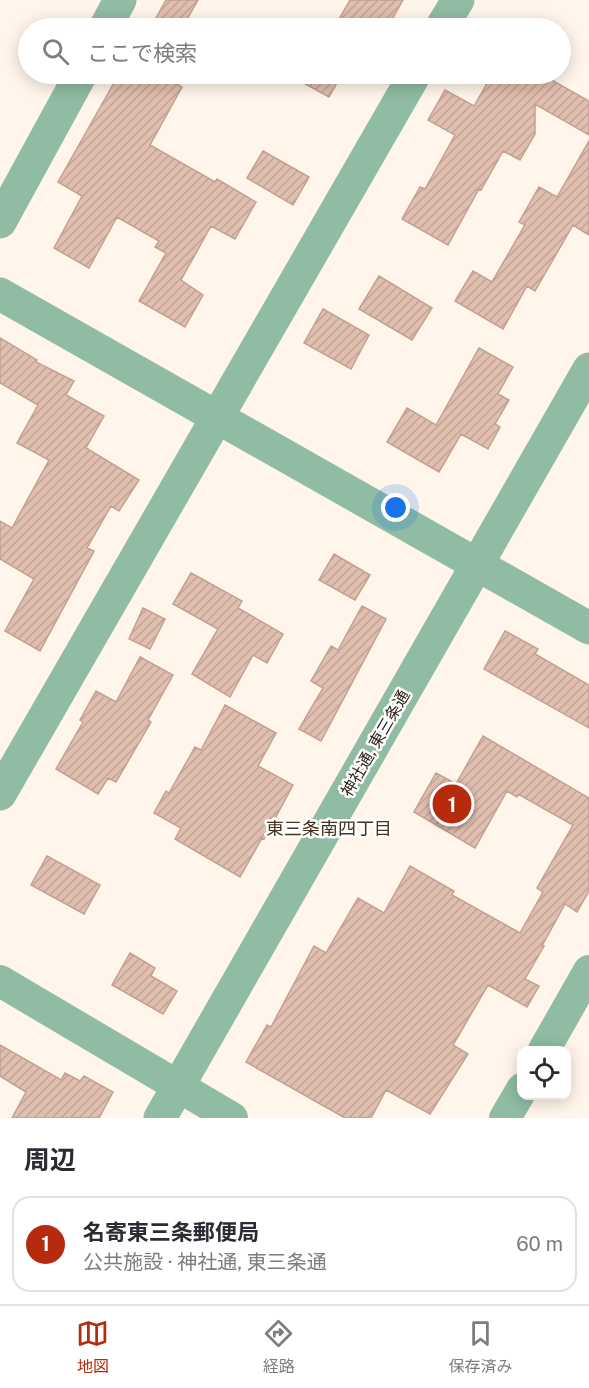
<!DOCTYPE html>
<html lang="ja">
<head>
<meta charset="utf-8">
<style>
  :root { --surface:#fff; --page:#f2f2f3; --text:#2b2b33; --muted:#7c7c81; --line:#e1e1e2; --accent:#b62a0d }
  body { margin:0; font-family:"Public Sans","Noto Sans JP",sans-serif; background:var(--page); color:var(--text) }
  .controls { position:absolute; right:18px; bottom:18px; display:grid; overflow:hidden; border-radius:12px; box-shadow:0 3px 15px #0003 }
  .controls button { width:54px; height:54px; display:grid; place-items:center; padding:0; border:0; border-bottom:2px solid var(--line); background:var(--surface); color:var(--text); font:30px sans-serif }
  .you { position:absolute; left:396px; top:508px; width:21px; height:21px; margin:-15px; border:4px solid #fff; border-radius:50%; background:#1a73e8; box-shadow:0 0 0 9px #1a73e833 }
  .badge { display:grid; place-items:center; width:39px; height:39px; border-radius:50%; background:var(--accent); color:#fff; font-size:20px; font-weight:700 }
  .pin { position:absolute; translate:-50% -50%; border:3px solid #fff; box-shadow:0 2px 6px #0006 }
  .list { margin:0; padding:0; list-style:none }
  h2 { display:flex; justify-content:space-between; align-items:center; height:78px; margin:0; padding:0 24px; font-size:26px }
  h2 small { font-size:20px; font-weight:400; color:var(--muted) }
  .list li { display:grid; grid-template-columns:39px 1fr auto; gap:18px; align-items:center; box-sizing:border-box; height:96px; margin:0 12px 12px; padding:0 12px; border:2px solid var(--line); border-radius:18px }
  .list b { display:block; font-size:22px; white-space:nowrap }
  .list p { margin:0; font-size:20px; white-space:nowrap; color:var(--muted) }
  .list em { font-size:20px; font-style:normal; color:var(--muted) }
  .icon { flex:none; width:33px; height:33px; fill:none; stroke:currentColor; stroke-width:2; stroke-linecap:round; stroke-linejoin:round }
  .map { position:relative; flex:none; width:589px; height:1118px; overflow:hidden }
  .search { position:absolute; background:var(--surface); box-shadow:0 3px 15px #0003; left:18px; right:18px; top:18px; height:66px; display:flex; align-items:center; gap:15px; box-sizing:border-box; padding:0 21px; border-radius:33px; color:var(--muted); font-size:22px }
  .sheet { height:186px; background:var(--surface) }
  nav { display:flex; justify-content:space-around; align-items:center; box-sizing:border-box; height:84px; border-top:2px solid var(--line); background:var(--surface); font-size:16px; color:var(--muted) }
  nav a { display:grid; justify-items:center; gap:3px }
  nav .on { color:var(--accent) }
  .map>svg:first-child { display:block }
  .building { fill:url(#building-hatch); stroke:#c2a190; stroke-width:1.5 }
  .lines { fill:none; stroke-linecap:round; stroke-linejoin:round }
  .minor { stroke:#8fbca3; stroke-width:32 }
  .tertiary { stroke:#8fbca3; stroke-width:33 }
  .labels { text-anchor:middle; stroke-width:5; stroke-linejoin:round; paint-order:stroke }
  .street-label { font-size:16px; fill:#2d2419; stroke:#fff }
  .neighbourhood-label { font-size:18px; fill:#45321a; stroke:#fff }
</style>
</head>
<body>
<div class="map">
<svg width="589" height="1118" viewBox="0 0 589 1118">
  <defs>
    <pattern id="building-hatch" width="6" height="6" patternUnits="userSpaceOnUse" patternTransform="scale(1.5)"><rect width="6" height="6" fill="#e1bfae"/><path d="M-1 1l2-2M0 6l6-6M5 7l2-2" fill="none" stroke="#c1a495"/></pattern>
  </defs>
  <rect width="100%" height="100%" fill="#fff5ea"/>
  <path class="building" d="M166,0h32l-16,28h-8l-18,-10z
    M350,0h53l-16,28h-53z
    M119,74h39l24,13 -32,58 65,37 2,-3 39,23 -21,37 -24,-13 -30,54 22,15 -18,32 -46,-26 27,-48 -11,-6 4,-6 -42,-24 -28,51 -35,-20 28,-52 -24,-14z
    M287,74h55l-13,23z
    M482,74h59l48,27v34l-54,-31v30l-15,26 -17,-9 -22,39 -2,-1 -31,56 -46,-26 18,-32 5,2 30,-54 -27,-15 17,-30 29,16 16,-28z
    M589,141v94l-16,-10 -38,66 -8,-5 -24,43 -48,-28 18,-30 19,11 33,-57 -6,-3 20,-35 18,10z
    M263,151l46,26 -16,28 -46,-27z
    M379,276l53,32 -20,32 -53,-31z
    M323,309l46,26 -18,34 -47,-26z
    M0,338l37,22 -1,2 38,19 -8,14 38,21 -18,32 53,32 -20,31 -8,-5 -24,42 7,3 -54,100 -35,-20 29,-52 -34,-20v-38l12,7 37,-68 -32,-17 21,-38 -38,-22z
    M479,348l34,19 -15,27 11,6 -14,24 5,3 -12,22 -27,-15 -22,38 -52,-30 20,-34 29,17z
    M334,554l36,21 -15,25 -36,-20z
    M191,573l51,28 -4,7 45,26 -16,29 -14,-8 -23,42 -38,-23 26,-45 -45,-25z
    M362,606l24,13 -65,122 -22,-12 24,-41 -12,-7 20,-35 7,4z
    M143,608l22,11 -15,30 -21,-10z
    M505,631l33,18 -3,5 54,31v43l-105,-59z
    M140,657l33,18 -25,45 3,2 -35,60 -8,-4 -10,16 -42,-25 27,-47 -3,-2 16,-29 20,11z
    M225,705l51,28 -18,33 35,19 -29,54 -2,-1 -22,39 -65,-38 6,-11 -27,-15 12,-22 3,2 26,-46 6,3z
    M483,736l106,62v93l-12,21 -12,-8 -23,42h2l-19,33 14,7 -12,21 -39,-22 -35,60 15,9 -38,60 -44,-24 -15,28h-26l-99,-56 21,-37 4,2 43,-81 12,7 32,-55 26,15 26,-47 44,25 -2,4 68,38 23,-41 -6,-4 36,-63 -55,-31 -1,3 -10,-6 -32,57 -61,-36 22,-39 20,11z
    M47,856l53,29 -16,29 -53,-29z
    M130,953l25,15 -4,8 26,15 -14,23 -51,-29z
    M0,1045l61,35 4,-7 15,8 4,-5 29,16 -14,26h-87l14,-26 -26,-16z"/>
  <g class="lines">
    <path class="minor" d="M0,981l232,137
      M544,1050l45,-79
      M505,1118l17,-29"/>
    <path class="tertiary" d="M105,28l15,-28
      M441,28l17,-28
      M0,222l81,-148
      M0,294l589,334
      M0,794l415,-720
      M160,1118l429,-749"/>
  </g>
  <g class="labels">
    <g class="street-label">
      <text transform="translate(375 743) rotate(-60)" y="6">神社通, 東三条通</text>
    </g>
    <g class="neighbourhood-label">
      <text x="329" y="835">東三条南四丁目</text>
    </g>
  </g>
</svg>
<div class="controls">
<button><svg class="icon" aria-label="locate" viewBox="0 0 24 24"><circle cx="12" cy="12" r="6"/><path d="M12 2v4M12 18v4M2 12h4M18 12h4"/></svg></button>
</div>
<div class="you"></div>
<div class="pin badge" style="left:452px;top:804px">1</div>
<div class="search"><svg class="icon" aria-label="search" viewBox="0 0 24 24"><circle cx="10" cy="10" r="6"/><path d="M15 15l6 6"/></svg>ここで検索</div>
</div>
<section class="sheet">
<h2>周辺<small></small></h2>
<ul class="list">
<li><span class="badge">1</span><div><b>名寄東三条郵便局</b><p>公共施設 · 神社通, 東三条通</p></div><em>60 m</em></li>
</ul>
</section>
<nav>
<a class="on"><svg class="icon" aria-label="map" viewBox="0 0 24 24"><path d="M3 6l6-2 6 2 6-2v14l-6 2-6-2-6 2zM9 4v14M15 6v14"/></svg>地図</a>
<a><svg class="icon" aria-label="directions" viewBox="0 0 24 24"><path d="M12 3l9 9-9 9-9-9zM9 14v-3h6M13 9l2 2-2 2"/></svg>経路</a>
<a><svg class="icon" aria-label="saved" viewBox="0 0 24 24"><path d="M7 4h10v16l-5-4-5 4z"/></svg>保存済み</a>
</nav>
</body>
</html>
